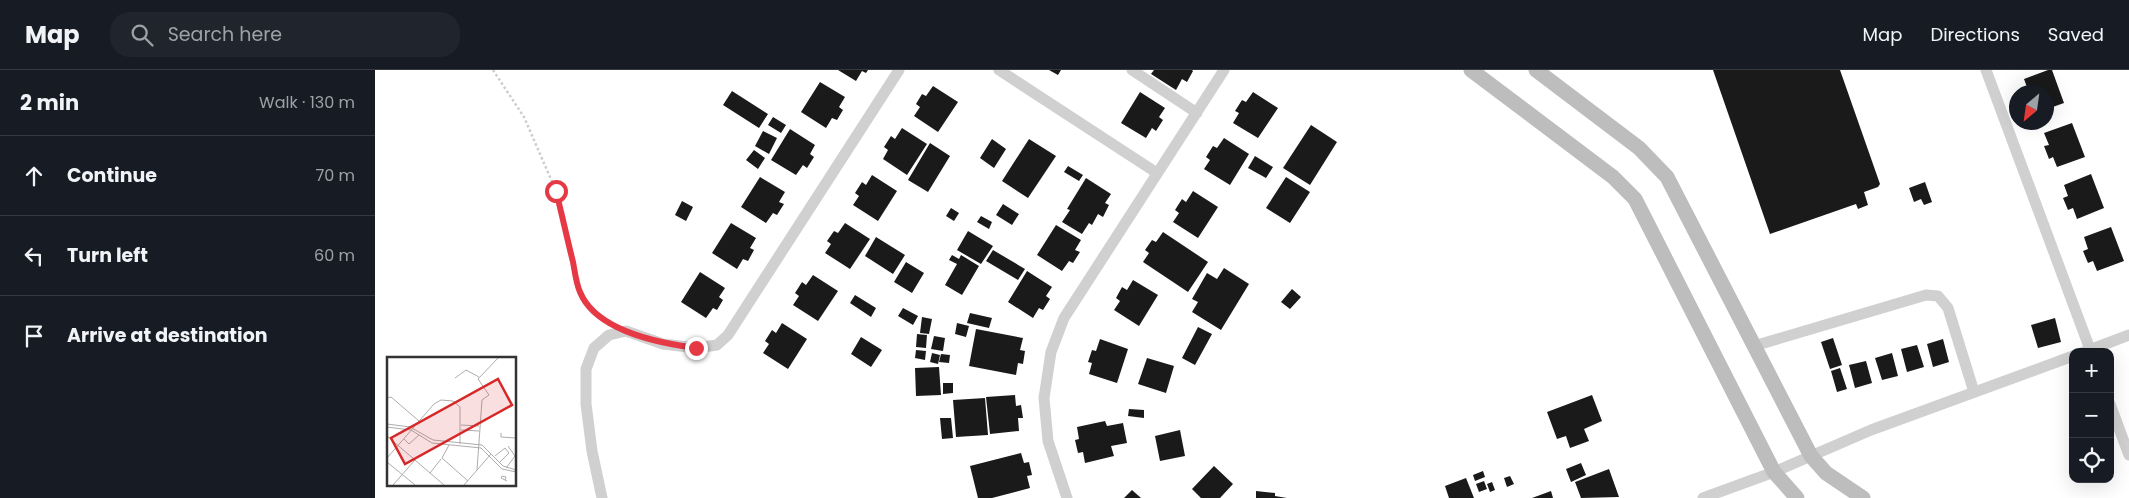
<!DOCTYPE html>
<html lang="en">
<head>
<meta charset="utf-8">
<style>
  :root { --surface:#171b24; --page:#20242c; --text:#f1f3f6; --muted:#9ea1a6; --line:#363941 }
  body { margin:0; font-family:Poppins,sans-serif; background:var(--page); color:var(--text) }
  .controls { position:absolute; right:15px; bottom:15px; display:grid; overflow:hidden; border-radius:10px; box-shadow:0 5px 20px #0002 }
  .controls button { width:45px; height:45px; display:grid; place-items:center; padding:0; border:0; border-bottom:1px solid var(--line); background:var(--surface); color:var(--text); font:25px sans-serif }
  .compass { position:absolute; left:1634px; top:15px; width:45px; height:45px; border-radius:50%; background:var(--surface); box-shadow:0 5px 20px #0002; rotate:209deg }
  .stop { position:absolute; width:15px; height:15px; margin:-11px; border:4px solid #e63946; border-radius:50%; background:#fff }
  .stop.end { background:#e63946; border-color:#fff; box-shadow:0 1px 5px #0008 }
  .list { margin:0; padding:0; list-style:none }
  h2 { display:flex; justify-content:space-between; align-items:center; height:65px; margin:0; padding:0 20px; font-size:21px }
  h2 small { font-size:16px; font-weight:400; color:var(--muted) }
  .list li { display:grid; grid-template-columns:32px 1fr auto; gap:15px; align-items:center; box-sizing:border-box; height:80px; padding:0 20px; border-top:1px solid var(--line) }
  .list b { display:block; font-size:19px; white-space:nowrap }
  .list em { font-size:16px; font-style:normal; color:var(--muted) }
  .icon { flex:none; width:28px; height:28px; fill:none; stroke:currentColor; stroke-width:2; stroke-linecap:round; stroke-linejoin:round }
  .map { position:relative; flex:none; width:1754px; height:428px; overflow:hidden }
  header { display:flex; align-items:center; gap:30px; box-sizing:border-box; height:70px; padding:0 25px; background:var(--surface); border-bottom:1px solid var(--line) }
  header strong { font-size:24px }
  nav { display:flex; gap:28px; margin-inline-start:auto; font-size:18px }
  .search { width:350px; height:45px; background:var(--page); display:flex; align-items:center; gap:12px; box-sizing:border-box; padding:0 18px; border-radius:20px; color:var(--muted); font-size:19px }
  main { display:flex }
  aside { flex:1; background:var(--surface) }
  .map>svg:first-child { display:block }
  .building { fill:#1a1a1a }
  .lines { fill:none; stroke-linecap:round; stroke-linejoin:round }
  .path { stroke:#cdcdcd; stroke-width:2.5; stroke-dasharray:2.5 2.5; stroke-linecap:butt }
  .street { stroke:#d0d0d0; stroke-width:11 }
  .secondary { stroke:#bdbdbd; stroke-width:15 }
  .route { stroke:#e63946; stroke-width:6 }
  .inset-road { fill:none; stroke:#adadad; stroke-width:1 }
  .view { fill:#d62828; fill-opacity:0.15; stroke:#d62828; stroke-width:2.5 }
  .inset-edge { fill:none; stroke:#333; stroke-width:2.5 }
</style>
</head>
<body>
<header>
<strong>Map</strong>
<div class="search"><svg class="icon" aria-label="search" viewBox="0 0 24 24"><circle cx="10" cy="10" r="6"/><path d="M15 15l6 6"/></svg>Search here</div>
<nav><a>Map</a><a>Directions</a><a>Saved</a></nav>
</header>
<main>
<aside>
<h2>2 min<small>Walk · 130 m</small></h2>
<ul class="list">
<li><svg class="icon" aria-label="ahead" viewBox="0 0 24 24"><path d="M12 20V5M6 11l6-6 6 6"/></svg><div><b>Continue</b></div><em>70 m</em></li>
<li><svg class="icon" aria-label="left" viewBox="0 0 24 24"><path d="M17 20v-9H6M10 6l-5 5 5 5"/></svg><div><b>Turn left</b></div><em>60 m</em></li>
<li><svg class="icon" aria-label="arrive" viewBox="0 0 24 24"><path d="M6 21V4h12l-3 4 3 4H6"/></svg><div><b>Arrive at destination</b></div></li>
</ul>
</aside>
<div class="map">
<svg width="1754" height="428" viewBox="0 0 1754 428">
  <rect width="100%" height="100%" fill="#fff"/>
  <path class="building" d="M463,0h30l-2,3 -4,-2 -6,10z
    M674,0h12l-3,5z
    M779,0h38l1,1 -6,11 -5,-3 -6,11 -25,-16z
    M1338,0h127l40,114 -2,3 -14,5 4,13 -10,4 -2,-5 -86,30z
    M1673,0h4l12,33 -17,6v-17h-24l5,-2 -4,-11z
    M445,12l25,15 -6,10 4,3 -6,10 -5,-2 -6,10 -25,-16z
    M558,16l25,16 -20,30 -24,-16 6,-9 -4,-3 6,-10 4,2z
    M357,21l36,23 -9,14 -36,-23z
    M765,22l25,16 -6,9 4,3 -7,11 -4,-3 -6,10 -25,-15z
    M878,22l25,16 -20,30 -25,-15 6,-10 -4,-2 7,-11 4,2z
    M398,47l13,8 -5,8 -13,-8z
    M1697,53l13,34 -28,10 -4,-10 -4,2 -5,-13 5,-1 -5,-12z
    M936,55l26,17 -27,43 -27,-17z
    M527,58l25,16 -20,31 -24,-16 5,-9 -4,-3 7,-11 4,3z
    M415,59l25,16 -5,9 4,3 -7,11 -4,-3 -7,10 -25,-15z
    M388,61l14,7 -8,16 -14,-8z
    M849,68l25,16 -19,31 -26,-16 6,-9 -4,-3 7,-11 4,2z
    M617,69l14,10 -12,19 -14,-10z
    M654,69l27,17 -28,42 -26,-17z
    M555,73l20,13 -22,36 -20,-12z
    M379,80l11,8 -7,11 -12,-9z
    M880,86l18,11 -7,11 -18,-10z
    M693,96l15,9 -4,6 -15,-9z
    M1716,104l13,34 -27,11 -4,-11 -5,2 -5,-12 5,-2 -4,-11z
    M497,105l25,16 -19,30 -25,-16 6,-9 -4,-3 7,-11 4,3z
    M385,107l25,15 -6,10 5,2 -7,11 -4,-2 -7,10 -25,-16z
    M911,107l24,15 -20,31 -24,-15z
    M711,108l25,16 -6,9 4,2 -6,12 -5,-3 -6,11 -3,-2 -7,11 -20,-12 8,-12 -3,-1z
    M1550,112l7,20 -8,3 -3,-6 -7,3 -5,-14z
    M818,121l25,16 -20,31 -25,-16 6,-9 -4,-3 7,-11 4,3z
    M307,131l11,6 -7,14 -11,-6z
    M628,134l16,10 -7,11 -16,-10z
    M576,138l8,5 -5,8 -8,-5z
    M606,146l11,6 -3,7 -12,-7z
    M356,153l25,15 -6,10 4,2 -6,11 -5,-2 -6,10 -25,-16z
    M470,153l25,16 -20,30 -25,-16 6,-9 -4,-3 7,-10 4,2z
    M681,155l25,15 -6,10 5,2 -7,11 -4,-2 -7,10 -25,-16z
    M1736,157l13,34 -27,10 -4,-10 -5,2 -5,-12 5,-2 -4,-12z
    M593,161l25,15 -12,18 -24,-14z
    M788,162l45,30 -20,30 -45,-30 6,-9 -4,-3 7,-10 4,2z
    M501,167l29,18 -12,19 -28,-18z
    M618,180l32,19 -7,11 -32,-19z
    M577,185l7,4 2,-4 18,11 -17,29 -17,-10 12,-21 -8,-4z
    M531,192l18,11 -12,20 -18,-11z
    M849,198l25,16 -28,46 -29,-18 6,-10 -6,-3 15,-26 10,6z
    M652,201l25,16 -6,9 4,3 -7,11 -4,-2 -6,10 -25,-16z
    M325,202l25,16 -6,9 4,3 -6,10 -4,-2 -7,10 -25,-16z
    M438,205l25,16 -20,30 -25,-16 6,-9 -4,-3 7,-11 4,3z
    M758,210l25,15 -19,31 -25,-16 6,-9 -4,-3 6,-11 5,3z
    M917,219l9,8 -11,12 -9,-7z
    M480,225l21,13 -5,9 -21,-14z
    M528,238l15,8 -5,9 -15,-9z
    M595,243l22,5 -3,10 -22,-5z
    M547,247l10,2 -3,15 -9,-1z
    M1680,248l6,24 -23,6 -7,-23z
    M407,253l25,16 -19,30 -25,-16 6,-9 -4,-3 7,-11 4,3z
    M582,253l12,3 -3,11 -11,-3z
    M823,257l14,7 -17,31 -13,-7z
    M601,259l47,9 -3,12 5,1 -2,13 -5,-1 -2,12 -47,-9z
    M542,264l10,1 -1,13 -10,-1z
    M559,266l11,2 -2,13 -12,-2z
    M486,267l21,13 -11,17 -20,-13z
    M1458,268l9,27 -12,4 -9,-27z
    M725,269l28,10 -11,34 -28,-9 3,-11 -4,-1 4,-12 4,1z
    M1568,269l6,23 -16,5 -6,-23z
    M1542,275l7,22 -17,5 -6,-23z
    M541,280l10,1 -1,9 -10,-2z
    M557,283l8,2 -2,9 -8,-2z
    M1517,283l6,23 -16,4 -7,-22z
    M566,284l9,1 -1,8 -10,-1z
    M772,288l27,8 -8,27 -28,-9z
    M1491,291l6,22 -17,5 -6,-23z
    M564,297l2,28 -25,1 -1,-28z
    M1465,298l7,21 -10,3 -6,-21z
    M568,313h10v10l-10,1z
    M640,325l1,11 5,-1 2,13h-5l1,13 -29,3 -4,-37z
    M1217,325l10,26 -18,8 5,12 -19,7 -4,-12 -9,3 -10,-27z
    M610,328l3,37 -32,2 -3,-37z
    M754,339l15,1v8l-16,-2z
    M565,348h11l2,20 -11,1z
    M730,351l2,5 16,-3 4,20 -16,3 3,10 -29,7 -2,-11 -5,1 -3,-13 4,-1 -2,-12z
    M805,360l5,26 -25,5 -5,-25z
    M646,383l3,10 5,-1 3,13 -5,1 3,12 -38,10h-14l-8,-32z
    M1206,393l5,12 -15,7 -5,-13z
    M839,396l19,18 -13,14h-19l-9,-9z
    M1234,399l10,28 -38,1 -6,-16z
    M1108,401l2,6 -10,4 -2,-6z
    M1135,406l4,8 -7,3 -3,-9z
    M1091,408l8,20h-25l-4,-12z
    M1109,411l3,8 -8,3 -3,-8z
    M1117,412l3,8 -5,2 -3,-8z
    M757,420l9,8h-17z
    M881,421l19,2v3l12,2h-31z
    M1176,421l2,7h-21z"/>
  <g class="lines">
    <path class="path" d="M118,0l31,47 32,74 24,101 13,20 18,11"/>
    <path class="street" d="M624,0l158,103
      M757,0l65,43
      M1611,0l105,282
      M1379,276l172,-51 12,1 10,12 26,84
      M1709,282l45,-17
      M1735,334l19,51
      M227,428l-10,-47 -6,-47v-35l8,-21 15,-13 17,-4 37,13 33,4 21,-3 11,-10 171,-265
      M692,428l-19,-57 -4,-43 7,-46 13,-34 160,-248
      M1328,428l71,-26 97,-42 202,-74"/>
    <path class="secondary" d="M1096,0l142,107 22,22 139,273 23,26
      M1161,0l103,78 28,29 144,279 15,17 37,25"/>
  </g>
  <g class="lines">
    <path class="route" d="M181,121c6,24 11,47 17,71 2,10 3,21 7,30 16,39 78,51 116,56"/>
  </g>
  <g transform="translate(12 287)">
    <rect width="129" height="129" fill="#fff"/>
    <path class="inset-road" d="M68,21l11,-8 13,7M0,41l4,-1 28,24M0,67l23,3 23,13 49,5 21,21 13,4M74,68l18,1M0,70l24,3 21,13 49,5 21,21 14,3M74,73l18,1M114,76v4l15,1M0,79l57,49M17,82l5,5 10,-9M62,88l-7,13 26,23M108,99l10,-8 4,5 -10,10M0,101l47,-54 7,-4 12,1 7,6v37M0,105l28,23M119,111l9,-12 -7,-10M90,113l5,-70 7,-5 -11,-16 21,-22M43,116l11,-14M118,123l1,-3 -4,-1 -1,2 6,3M6,128l22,-25M77,128l27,-31"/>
    <path class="view" d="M111,22l14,26 -107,59 -14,-26z"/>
    <rect width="129" height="129" class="inset-edge"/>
  </g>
</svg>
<div class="controls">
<button>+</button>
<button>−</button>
<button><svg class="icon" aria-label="locate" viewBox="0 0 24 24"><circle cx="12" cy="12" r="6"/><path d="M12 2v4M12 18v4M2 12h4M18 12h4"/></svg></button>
</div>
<svg class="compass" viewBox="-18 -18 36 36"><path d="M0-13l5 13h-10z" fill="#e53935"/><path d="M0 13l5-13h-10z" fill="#9ea1a6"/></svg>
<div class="stop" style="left:181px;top:121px"></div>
<div class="stop end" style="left:321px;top:278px"></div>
</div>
</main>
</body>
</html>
